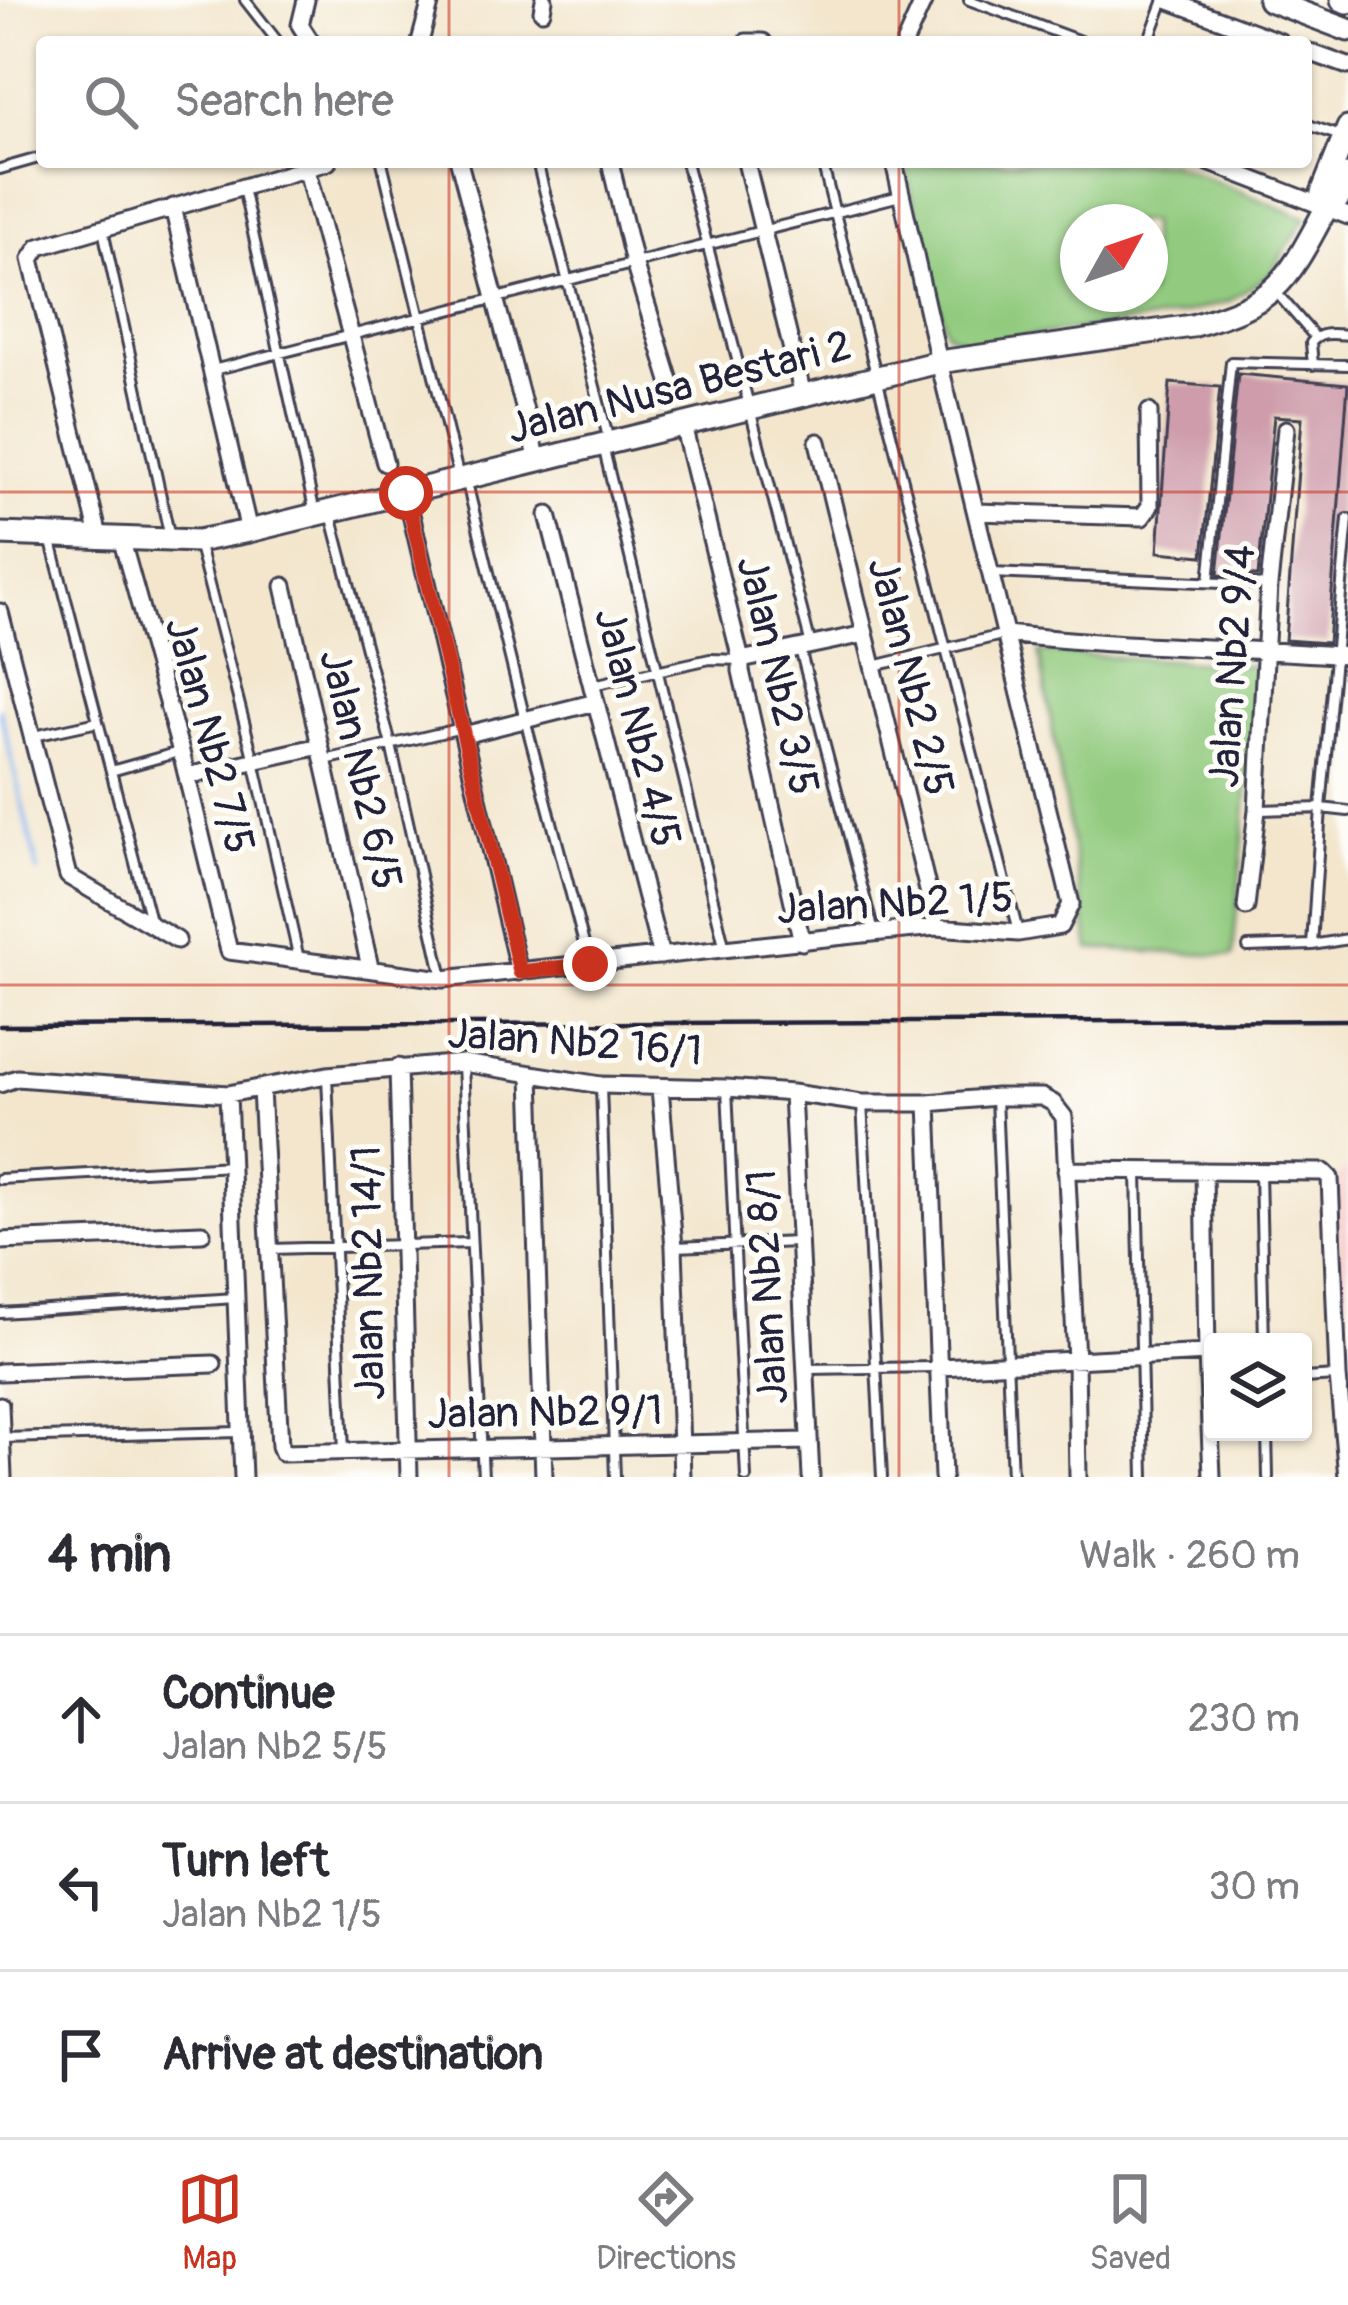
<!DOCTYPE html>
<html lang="en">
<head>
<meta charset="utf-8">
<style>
  :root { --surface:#fff; --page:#f7f7f7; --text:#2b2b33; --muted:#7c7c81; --line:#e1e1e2; --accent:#c8321e }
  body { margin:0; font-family:Pangolin,sans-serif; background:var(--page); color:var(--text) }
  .controls { position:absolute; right:36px; bottom:36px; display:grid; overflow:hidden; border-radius:12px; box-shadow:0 3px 9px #0004 }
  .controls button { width:108px; height:108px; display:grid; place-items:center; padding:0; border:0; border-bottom:3px solid var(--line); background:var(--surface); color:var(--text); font:60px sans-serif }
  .compass { position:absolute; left:1060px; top:204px; width:108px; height:108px; border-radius:50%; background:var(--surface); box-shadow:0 3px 9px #0004; rotate:50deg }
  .stop { position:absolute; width:36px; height:36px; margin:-27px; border:9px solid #c8321e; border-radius:50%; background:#fff }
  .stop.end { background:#c8321e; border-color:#fff; box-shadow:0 3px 12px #0008 }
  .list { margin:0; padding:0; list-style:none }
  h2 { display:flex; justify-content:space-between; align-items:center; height:156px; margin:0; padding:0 48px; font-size:51px }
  h2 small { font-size:39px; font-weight:400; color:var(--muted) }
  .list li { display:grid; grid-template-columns:78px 1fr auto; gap:36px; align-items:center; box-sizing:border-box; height:168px; padding:0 48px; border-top:3px solid var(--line) }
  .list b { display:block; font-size:45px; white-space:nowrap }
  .list p { margin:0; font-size:39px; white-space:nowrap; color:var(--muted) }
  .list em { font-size:39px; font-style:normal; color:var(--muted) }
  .icon { flex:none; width:66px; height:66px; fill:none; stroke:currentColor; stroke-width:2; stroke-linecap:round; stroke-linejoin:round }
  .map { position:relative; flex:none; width:1348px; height:1477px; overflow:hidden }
  .search { position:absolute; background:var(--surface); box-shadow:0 3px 9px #0004; left:36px; right:36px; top:36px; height:132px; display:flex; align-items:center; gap:30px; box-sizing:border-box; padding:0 42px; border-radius:12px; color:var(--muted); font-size:45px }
  .sheet { height:660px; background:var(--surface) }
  nav { display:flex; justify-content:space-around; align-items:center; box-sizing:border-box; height:168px; border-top:3px solid var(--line); background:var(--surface); font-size:33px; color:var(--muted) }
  nav a { display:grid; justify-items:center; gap:6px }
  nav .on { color:var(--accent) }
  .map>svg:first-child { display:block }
  .built { fill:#f7d0cf }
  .green { fill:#92cb7f; stroke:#5a765d; stroke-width:3; fill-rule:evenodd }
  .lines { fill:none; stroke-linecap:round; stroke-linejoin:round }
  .stream { stroke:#83b4ef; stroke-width:4.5 }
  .building { fill:#ce9cab }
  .lane-casing { stroke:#413f51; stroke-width:14 }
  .street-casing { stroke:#413f51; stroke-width:21 }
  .secondary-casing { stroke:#413f51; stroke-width:27 }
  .lane { stroke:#fff; stroke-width:8 }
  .street { stroke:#fff; stroke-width:15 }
  .secondary { stroke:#fff; stroke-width:21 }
  .rail { stroke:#22223b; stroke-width:4.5 }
  .route { stroke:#c8321e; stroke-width:15 }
  .grid { fill:none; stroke:#c8321e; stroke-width:3; stroke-opacity:0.55 }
  .labels { text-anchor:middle; stroke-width:10; stroke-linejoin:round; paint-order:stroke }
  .street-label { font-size:42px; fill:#22223b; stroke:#fdfcf7 }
</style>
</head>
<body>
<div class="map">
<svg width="1348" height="1477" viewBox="0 0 1348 1477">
  <rect width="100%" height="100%" fill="#fdfcf7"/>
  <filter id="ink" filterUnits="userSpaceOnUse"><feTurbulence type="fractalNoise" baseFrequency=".00833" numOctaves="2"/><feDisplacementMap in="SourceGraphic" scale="24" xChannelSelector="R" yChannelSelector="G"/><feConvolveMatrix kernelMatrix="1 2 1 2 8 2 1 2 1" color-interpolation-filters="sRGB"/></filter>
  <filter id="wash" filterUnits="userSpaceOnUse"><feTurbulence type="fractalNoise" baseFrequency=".004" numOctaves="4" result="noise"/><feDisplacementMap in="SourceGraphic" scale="48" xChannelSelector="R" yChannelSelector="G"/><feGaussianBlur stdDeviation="2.7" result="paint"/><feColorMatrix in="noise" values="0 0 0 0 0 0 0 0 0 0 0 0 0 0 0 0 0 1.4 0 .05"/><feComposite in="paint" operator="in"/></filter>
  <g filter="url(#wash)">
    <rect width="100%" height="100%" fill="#f3e6cd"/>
    <path class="built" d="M1348,1167v270l-12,-259z"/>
    <path class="green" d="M904,162h264l138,56 -36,56 -42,28 -62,16 -198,26 -22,-12zM1078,222h72v72h-72z
      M1039,652l219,14 -25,290 -143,-7z"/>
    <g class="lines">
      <path class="stream" d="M0,710l38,161"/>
    </g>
    <g id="blocks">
      <path class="building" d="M1238,374l110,10 -20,259 -43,-3 17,-222 -28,-2 -16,160 -40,-1z
        M1170,383l50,4 -17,169 -45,-4z"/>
    </g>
  </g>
  <g filter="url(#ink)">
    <use href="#blocks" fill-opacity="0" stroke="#413f51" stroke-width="3"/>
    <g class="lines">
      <defs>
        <path id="lane" d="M245,0l33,42
          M969,0l114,42
          M1148,42l16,-42
          M1306,124l37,13
          M382,162l77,316
          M537,162l72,279
          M686,162l125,483
          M822,162l196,770
          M0,169l42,-12
          M243,188l72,325
          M103,230l67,308
          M1275,291l40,46
          M1313,365l-2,-22c9,-12 23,-9 37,-8
          M213,370l687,-174
          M604,450l121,499
          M467,483l58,236 64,244
          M331,514l60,231 52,233
          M50,538l101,386
          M198,542l56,219 45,198
          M992,573l276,12
          M1209,582l22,-220 117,3
          M800,649l74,283
          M874,666l132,-32
          M593,685l117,-26 31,1
          M34,736l64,-14
          M325,760l137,-32
          M111,771l68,-19
          M1260,810l61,-2 27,3
          M1312,945l9,-137 27,-289
          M1248,947l64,-2 36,-6
          M463,1065l20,412
          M327,1077l17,374
          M601,1087l14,390
          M727,1089l19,388
          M996,1098l16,379
          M862,1103l20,374
          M1260,1172l4,170
          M1137,1173l7,304
          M0,1179l232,-13
          M675,1247l123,-5
          M272,1249l199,-6
          M0,1313l236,-15
          M807,1369l129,-2
          M1303,1378l34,-2
          M1267,1432l1,45
          M3,1438l237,-6"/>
        <path id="street" d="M306,0l-6,25 11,17
          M1167,0l114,42
          M542,11l2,-11
          M420,42l11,-42
          M746,42h17
          M905,42l19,-42
          M1306,51l42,15
          M459,162l79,298
          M610,162l24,101 40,131
          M746,162l57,233
          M1208,162l140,54
          M306,168l79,295
          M173,207l76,324
          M683,425l58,235v11l61,271
          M818,442l119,485
          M406,493l113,479
          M977,512l165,5 8,-11 -1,-94
          M548,515l113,441
          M99,536l-68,-277 8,-12 289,-85
          M121,538l60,214 48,199 214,28 439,-47 55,-5 81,6 42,-7 11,-22 -132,-542 -45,-200
          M284,586l86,381
          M0,612l68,264 109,64
          M1006,634c113,13 228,13 342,22
          M741,660l124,-26
          M464,735l132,-33
          M187,776l133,-30
          M1246,907l11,-97 12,-225 17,-156
          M398,1067l11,410
          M531,1076l13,401
          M0,1084l17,-6 211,16 99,-19 136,-12 138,22 126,3 65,5 70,10h66l68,-6h46l11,6 11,14 12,243 2,117
          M660,1088l14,159 8,230
          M261,1089l19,357 3,7 526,-12
          M792,1093l19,384
          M228,1094l15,383
          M928,1103l15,374
          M1066,1170l258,2 6,6 8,198 9,101
          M1204,1171l3,182 5,124
          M0,1241l202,-8
          M940,1367l267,-14
          M0,1372l213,-8
          M0,1405l3,72"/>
        <path id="secondary" d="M1269,0l79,30
          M1342,0l6,2
          M1327,207l-5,-14 26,-65
          M0,534l198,7 51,-10 690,-169 253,-36c82,-24 92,-38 131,-112 3,-5 8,-9 13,-13 6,-6 9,-17 12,-26"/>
      </defs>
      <use href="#lane" class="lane-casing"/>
      <use href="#street" class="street-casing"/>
      <use href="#secondary" class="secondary-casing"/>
      <use href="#lane" class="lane"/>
      <use href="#street" class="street"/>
      <use href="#secondary" class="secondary"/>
      <path class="rail" d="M0,1026l1348,-6"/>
    </g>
  </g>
  <g class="lines" filter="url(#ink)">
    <path class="route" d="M406,493l114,479 70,-8"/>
  </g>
  <path class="grid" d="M449,0v42M899,0v42M449,162v1315M899,162v1315M0,492h1348M0,985h1348"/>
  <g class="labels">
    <g class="street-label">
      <text transform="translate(679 386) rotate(-14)" y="15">Jalan Nusa Bestari 2</text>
      <text transform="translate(1231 666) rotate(-86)" y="15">Jalan Nb2 9/4</text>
      <text transform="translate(779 675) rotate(77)" y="15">Jalan Nb2 3/5</text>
      <text transform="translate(912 676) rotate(76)" y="15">Jalan Nb2 2/5</text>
      <text transform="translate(639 727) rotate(76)" y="15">Jalan Nb2 4/5</text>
      <text transform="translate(211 735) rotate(75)" y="15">Jalan Nb2 7/5</text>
      <text transform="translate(362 769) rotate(77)" y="15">Jalan Nb2 6/5</text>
      <text transform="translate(895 902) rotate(-3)" y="15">Jalan Nb2 1/5</text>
      <text transform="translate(575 1041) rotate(4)" y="15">Jalan Nb2 16/1</text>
      <text transform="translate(367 1273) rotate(-91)" y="15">Jalan Nb2 14/1</text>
      <text transform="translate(766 1287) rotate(-93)" y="15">Jalan Nb2 8/1</text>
      <text transform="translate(545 1411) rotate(-1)" y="15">Jalan Nb2 9/1</text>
    </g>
  </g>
</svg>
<div class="controls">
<button><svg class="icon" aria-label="layers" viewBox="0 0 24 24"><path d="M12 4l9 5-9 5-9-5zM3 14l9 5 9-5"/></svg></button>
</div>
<svg class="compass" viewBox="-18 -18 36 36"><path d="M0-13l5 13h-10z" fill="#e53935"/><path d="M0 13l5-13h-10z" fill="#7c7c81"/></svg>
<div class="stop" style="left:406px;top:493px"></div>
<div class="stop end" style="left:590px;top:964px"></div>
<div class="search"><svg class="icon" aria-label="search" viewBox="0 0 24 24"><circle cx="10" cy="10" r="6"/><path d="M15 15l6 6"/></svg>Search here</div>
</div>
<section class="sheet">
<h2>4 min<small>Walk · 260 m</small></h2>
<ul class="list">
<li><svg class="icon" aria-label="ahead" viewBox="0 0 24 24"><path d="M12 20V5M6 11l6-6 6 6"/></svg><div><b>Continue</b><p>Jalan Nb2 5/5</p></div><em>230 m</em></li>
<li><svg class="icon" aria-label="left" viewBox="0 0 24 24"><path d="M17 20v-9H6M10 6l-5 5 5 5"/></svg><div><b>Turn left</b><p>Jalan Nb2 1/5</p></div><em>30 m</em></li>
<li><svg class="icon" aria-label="arrive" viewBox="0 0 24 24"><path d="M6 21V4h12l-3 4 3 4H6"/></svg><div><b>Arrive at destination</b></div></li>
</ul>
</section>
<nav>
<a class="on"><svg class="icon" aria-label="map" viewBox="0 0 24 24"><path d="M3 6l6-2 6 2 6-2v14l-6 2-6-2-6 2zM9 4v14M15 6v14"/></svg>Map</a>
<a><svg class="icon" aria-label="directions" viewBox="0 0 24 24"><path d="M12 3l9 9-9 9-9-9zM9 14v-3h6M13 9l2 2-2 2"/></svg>Directions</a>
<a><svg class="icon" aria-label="saved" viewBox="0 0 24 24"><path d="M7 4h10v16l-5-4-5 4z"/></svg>Saved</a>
</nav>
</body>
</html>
